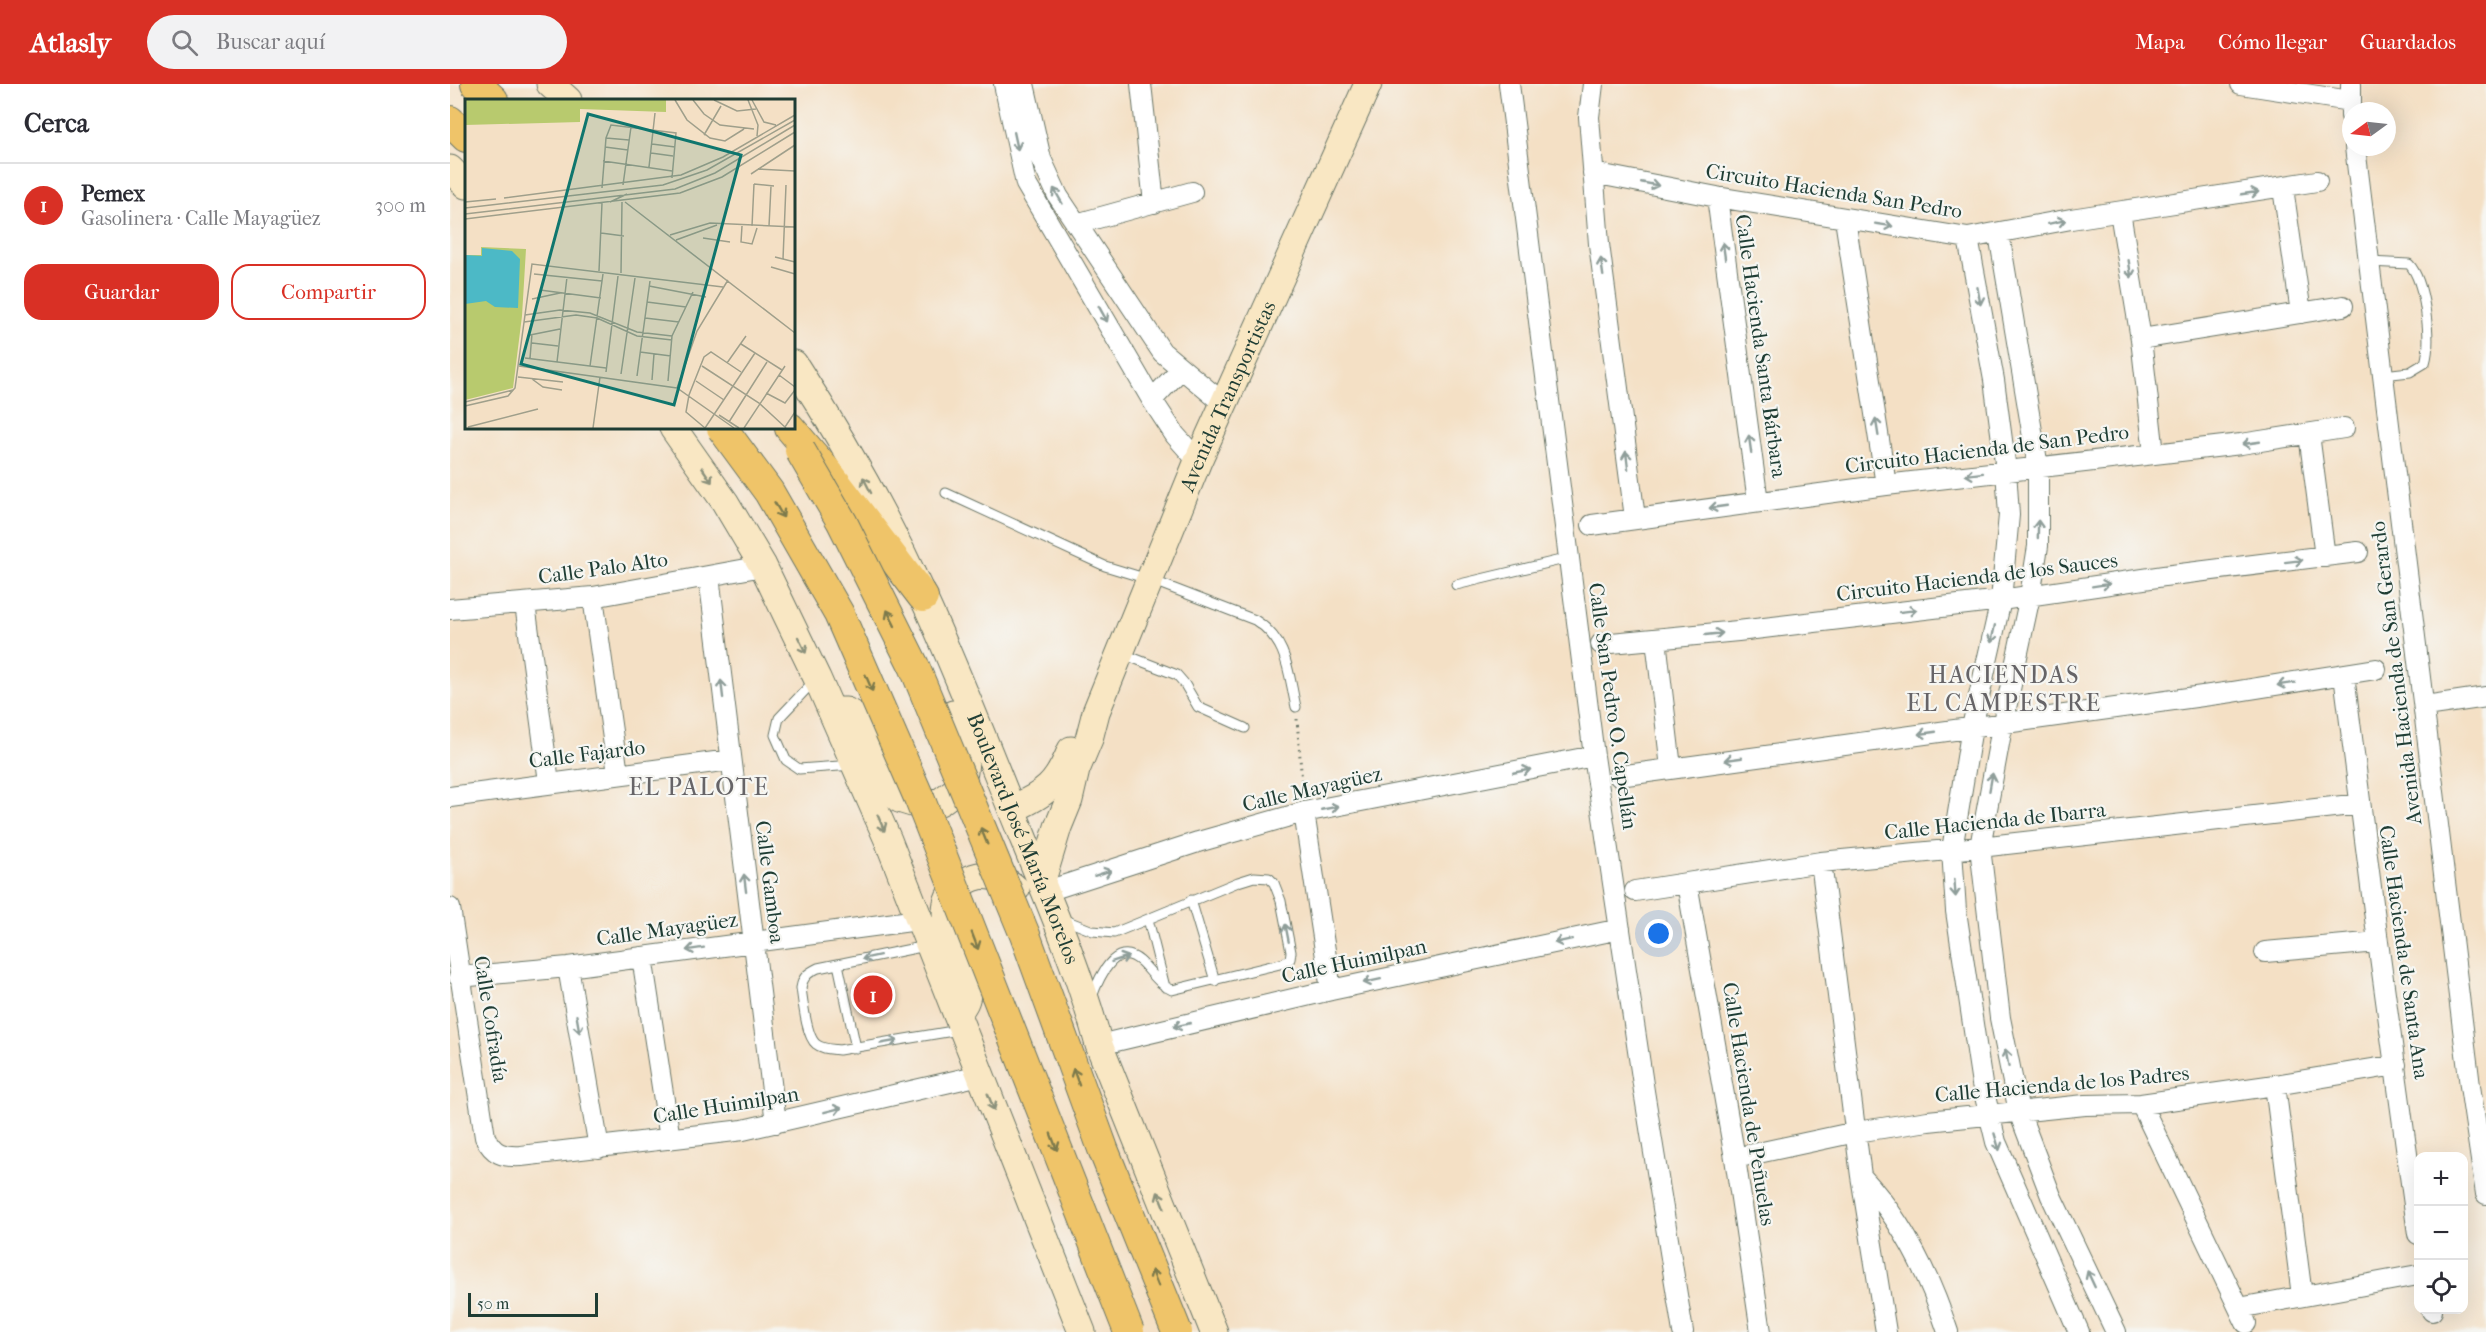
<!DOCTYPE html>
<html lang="es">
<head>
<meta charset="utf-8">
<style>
  :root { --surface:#fff; --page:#f2f2f3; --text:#2b2b33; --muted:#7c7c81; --line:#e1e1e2; --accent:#d93025 }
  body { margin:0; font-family:"IM FELL French Canon",serif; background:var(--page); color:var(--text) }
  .controls { position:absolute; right:18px; bottom:18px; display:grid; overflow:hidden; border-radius:12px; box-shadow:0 6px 24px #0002 }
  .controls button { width:54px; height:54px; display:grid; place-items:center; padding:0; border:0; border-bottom:2px solid var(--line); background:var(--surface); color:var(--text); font:30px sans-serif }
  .compass { position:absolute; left:1892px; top:18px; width:54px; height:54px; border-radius:50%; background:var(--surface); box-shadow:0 6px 24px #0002; rotate:255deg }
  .scale { position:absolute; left:18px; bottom:15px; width:130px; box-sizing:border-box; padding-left:6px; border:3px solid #1f3d34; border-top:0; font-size:16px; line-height:21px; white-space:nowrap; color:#1f3d34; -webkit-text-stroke:4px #f6f6f2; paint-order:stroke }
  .you { position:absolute; left:1209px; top:850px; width:21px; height:21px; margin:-15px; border:4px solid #fff; border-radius:50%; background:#1a73e8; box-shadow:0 0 0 9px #1a73e833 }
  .badge { display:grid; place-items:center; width:39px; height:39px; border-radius:50%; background:var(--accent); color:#fff; font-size:20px; font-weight:700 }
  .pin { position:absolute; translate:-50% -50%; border:3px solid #fff; box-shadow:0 2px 6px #0006 }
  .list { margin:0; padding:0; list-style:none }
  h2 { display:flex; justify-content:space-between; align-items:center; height:78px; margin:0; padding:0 24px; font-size:26px }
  h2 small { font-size:20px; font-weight:400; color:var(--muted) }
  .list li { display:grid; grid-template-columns:39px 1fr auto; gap:18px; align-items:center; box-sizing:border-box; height:84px; padding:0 24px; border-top:2px solid var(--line) }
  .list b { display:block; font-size:22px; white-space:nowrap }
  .list p { margin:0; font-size:20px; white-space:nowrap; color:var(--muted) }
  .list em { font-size:20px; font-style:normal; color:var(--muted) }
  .actions { display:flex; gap:12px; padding:18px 24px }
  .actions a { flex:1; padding:14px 0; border:2px solid var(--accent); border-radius:18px; text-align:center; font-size:21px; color:var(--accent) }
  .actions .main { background:var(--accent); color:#fff }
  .icon { flex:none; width:33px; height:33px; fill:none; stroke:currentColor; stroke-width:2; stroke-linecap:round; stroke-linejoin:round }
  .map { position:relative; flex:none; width:2036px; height:1248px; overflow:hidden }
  header { display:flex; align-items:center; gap:36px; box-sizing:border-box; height:84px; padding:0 30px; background:var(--accent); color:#fff }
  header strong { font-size:28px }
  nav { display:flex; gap:33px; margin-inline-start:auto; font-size:21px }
  .search { width:420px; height:54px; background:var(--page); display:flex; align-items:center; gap:15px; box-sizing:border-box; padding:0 21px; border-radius:33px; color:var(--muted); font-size:22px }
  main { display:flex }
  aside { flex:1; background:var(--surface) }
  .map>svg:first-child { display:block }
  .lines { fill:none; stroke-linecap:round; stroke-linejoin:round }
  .lane-casing { stroke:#6a7667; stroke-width:11 }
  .street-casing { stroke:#6a7667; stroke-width:22 }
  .secondary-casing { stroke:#6a7667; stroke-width:29 }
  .primary-casing { stroke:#6a7667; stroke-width:32 }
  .path { stroke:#6a7667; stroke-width:3; stroke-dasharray:1.5 4.5; stroke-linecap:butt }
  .lane { stroke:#fff; stroke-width:9 }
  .street { stroke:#fff; stroke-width:20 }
  .secondary { stroke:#f9e7c3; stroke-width:27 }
  .primary { stroke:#efc469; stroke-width:30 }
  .primary-bridge-casing { stroke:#6a7667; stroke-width:32; stroke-linecap:butt }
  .primary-bridge { stroke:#efc469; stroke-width:30 }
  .oneway { stroke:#8f9e9a }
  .oneway2 { stroke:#8c927c }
  .oneway3 { stroke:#7d7a4c }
  .labels { text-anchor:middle; stroke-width:4.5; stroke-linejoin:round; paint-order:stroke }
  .street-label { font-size:21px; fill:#1f3d34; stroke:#f6f6f2 }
  .quarter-label { font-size:24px; letter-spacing:1.5px; fill:#666467; stroke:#f6f6f2 }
  .inset-road { fill:none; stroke:#9f9f8b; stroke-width:1.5 }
  .view { fill:#0f766e; fill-opacity:0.15; stroke:#0f766e; stroke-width:3 }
  .inset-edge { fill:none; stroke:#1f3d34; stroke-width:3 }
</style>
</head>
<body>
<header>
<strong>Atlasly</strong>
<div class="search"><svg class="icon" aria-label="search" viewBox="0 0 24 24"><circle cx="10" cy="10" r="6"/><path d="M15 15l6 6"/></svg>Buscar aquí</div>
<nav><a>Mapa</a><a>Cómo llegar</a><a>Guardados</a></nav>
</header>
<main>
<aside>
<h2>Cerca<small></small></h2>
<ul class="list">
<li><span class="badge">1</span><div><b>Pemex</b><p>Gasolinera · Calle Mayagüez</p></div><em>300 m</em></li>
</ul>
<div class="actions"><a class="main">Guardar</a><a>Compartir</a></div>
</aside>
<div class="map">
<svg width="2036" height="1248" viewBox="0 0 2036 1248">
  <rect width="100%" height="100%" fill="#f6f6f2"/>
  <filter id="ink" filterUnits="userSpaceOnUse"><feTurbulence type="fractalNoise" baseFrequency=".0167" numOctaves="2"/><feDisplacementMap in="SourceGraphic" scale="12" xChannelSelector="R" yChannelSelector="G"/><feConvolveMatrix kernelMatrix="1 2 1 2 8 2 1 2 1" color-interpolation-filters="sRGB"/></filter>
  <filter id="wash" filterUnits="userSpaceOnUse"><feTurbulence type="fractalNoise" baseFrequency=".008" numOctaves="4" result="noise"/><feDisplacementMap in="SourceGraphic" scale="24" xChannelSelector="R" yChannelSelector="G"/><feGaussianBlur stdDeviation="1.35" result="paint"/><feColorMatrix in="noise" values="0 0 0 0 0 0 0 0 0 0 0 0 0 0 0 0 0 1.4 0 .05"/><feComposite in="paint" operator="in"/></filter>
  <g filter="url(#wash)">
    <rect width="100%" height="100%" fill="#f4e0c5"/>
  </g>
  <g filter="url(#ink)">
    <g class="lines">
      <defs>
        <path id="lane" d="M1919,178l40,2c16,17 23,77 16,99l-15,9 -27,3
          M496,409l159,73 46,14 104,40c33,21 33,51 41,87
          M1006,501l113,-27
          M673,570l54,21 7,8 14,24 47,21
          M364,597l-35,37 -4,17 11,25 13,9 54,-4
          M741,816l24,81
          M610,834l33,13 21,2 124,-51 16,-5 15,1 5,5 7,18 10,51 -1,7 -6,4 -112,27c-14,-6 -21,-19 -32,-29 -25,-22 -42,19 -48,36
          M698,835l17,68
          M476,862l-108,22c-10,5 -15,8 -17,20 2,13 5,48 15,56 6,5 15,5 23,6l120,-20
          M388,880l18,84"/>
        <path id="street" d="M554,0l22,100 126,216 23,35 23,26
          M574,0l17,75 17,37 104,156 62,52
          M691,0l13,119
          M1059,0l85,672 50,335 39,241
          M1143,0l-4,33 10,127 36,274
          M1791,0l109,17
          M1901,0v32
          M1905,63l115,939 16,108
          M1143,89l124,24 251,41 103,-19 246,-38
          M1833,104l18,125
          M1267,113l41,305
          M1670,128l21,127 13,115
          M1395,135l41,266
          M626,140l116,-32
          M1549,150l39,233v79l-8,50 -27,126 -23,125 20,171 19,94 32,84 65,136
          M1518,154l26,142 12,90 3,45 -8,85 -29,127 -20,123 4,61 26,173 14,58 83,190
          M1691,255l202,-33
          M702,316l28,-30
          M1859,350l16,123
          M1142,441l294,-40 355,-41 103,-16
          M259,492l67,547
          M143,513l25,177
          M75,520l24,178
          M0,525l143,-12 170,-31
          M1206,555l15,129
          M1151,560l137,-13 263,-31 163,-24 194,-24
          M1894,591l34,267 40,292
          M1975,622l61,-9
          M1169,692l613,-84 144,-23
          M0,713l280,-37
          M854,728l27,178
          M1371,778l40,314 25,156
          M1237,799l48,275 26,174
          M597,807l151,-49 106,-30 290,-56
          M1185,807l186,-29 159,-15 380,-43
          M0,824l35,229c8,17 18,20 36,19l222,-26 237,-55
          M1815,868l113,-10
          M192,873l28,182
          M118,883l31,181
          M9,893l109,-10 350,-47
          M649,961l232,-55 289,-61
          M1825,1001l27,211
          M1691,1020l105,219
          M1285,1074l121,-26 72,-11 157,-16 56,-1 134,-19 121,-20
          M1411,1092c42,45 68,98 87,156
          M1789,1224l179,-33
          M1982,1226v1"/>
        <g id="secondary">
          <path d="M100,0l18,16"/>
          <path d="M0,85l16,16"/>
          <path id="s1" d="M344,280c48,74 92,152 129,233 37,80 68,162 101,243 28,68 56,134 75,205l115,287"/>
          <path d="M223,344l52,74 38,64 54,112 71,162 194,492"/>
          <path d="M382,627h14l14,8 29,68 10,12 16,5 25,-2 16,-12 8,-18 2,-25 -13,-33"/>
          <path d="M562,725c34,-15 45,-24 59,-59"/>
          <path id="s2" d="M592,796l16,-53 11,-27 7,-30 13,-31 7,-27 102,-251 170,-377"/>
          <path d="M507,930c6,-8 11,-14 10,-25 -1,-30 -40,-78 -9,-103 7,-5 12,-8 21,-10 13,-2 28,4 37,13"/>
        </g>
        <path id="primary" d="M26,0l17,16
          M0,37l16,16
          M340,344l40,47 93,122"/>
      </defs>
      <use href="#lane" class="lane-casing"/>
      <use href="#street" class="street-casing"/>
      <use href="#secondary" class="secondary-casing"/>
      <use href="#primary" class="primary-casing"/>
      <path class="path" d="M847,635l6,77"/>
      <use href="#lane" class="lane"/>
      <use href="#street" class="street"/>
      <use href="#secondary" class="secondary"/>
      <use href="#primary" class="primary"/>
      <defs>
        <path id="primary-bridge" d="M272,344l47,64 70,122 81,186 209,532
          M350,366l42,72 72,144 111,269 78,214 74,183"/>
      </defs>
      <use href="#primary-bridge" class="primary-bridge-casing"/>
      <use href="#primary-bridge" class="primary-bridge"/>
    </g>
    <defs><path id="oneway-shaft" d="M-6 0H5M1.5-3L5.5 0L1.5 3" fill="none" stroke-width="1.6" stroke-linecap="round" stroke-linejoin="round" transform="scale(1.5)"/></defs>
    <g class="oneway">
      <use href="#oneway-shaft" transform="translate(566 57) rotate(78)"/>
      <use href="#oneway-shaft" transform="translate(1200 100) rotate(11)"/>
      <use href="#oneway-shaft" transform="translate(1800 109) rotate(-8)"/>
      <use href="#oneway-shaft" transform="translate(608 112) rotate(-120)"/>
      <use href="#oneway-shaft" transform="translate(1607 138) rotate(-12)"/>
      <use href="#oneway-shaft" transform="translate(1434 141) rotate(9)"/>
      <use href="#oneway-shaft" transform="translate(1274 167) rotate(-98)"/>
      <use href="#oneway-shaft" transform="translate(1152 183) rotate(-98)"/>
      <use href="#oneway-shaft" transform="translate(1680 185) rotate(81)"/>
      <use href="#oneway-shaft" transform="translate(1529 212) rotate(80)"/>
      <use href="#oneway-shaft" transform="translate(653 230) rotate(61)"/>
      <use href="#oneway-shaft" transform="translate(1427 343) rotate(-99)"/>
      <use href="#oneway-shaft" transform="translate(1801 359) rotate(172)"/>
      <use href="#oneway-shaft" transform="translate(1300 360) rotate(-98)"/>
      <use href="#oneway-shaft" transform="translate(1177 376) rotate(-97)"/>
      <use href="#oneway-shaft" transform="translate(1524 390) rotate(173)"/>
      <use href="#oneway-shaft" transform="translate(1268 423) rotate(172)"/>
      <use href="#oneway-shaft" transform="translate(1588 445) rotate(-89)"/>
      <use href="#oneway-shaft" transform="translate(1844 477) rotate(-7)"/>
      <use href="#oneway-shaft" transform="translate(1651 501) rotate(-9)"/>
      <use href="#oneway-shaft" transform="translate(1458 527) rotate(-7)"/>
      <use href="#oneway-shaft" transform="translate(1264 550) rotate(-6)"/>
      <use href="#oneway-shaft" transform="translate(1543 550) rotate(102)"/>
      <use href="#oneway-shaft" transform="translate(1836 600) rotate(171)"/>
      <use href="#oneway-shaft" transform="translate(272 605) rotate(-97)"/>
      <use href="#oneway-shaft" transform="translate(1477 649) rotate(172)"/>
      <use href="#oneway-shaft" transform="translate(1283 675) rotate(172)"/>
      <use href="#oneway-shaft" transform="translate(1072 687) rotate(-11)"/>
      <use href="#oneway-shaft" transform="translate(1541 698) rotate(-80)"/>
      <use href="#oneway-shaft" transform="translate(880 724) rotate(-11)"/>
      <use href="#oneway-shaft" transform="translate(653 789) rotate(-18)"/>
      <use href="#oneway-shaft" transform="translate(295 799) rotate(-97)"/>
      <use href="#oneway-shaft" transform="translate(1505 804) rotate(86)"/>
      <use href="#oneway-shaft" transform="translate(837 849) rotate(-101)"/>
      <use href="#oneway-shaft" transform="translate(1113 857) rotate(168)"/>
      <use href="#oneway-shaft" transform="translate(245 865) rotate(171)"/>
      <use href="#oneway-shaft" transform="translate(421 873) rotate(168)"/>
      <use href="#oneway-shaft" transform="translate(670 875) rotate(-19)"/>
      <use href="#oneway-shaft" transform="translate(922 897) rotate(168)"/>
      <use href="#oneway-shaft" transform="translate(128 940) rotate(80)"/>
      <use href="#oneway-shaft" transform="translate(732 941) rotate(167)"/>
      <use href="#oneway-shaft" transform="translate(439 958) rotate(-10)"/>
      <use href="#oneway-shaft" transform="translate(1557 974) rotate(-100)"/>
      <use href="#oneway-shaft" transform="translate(383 1026) rotate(-14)"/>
      <use href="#oneway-shaft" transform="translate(1547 1058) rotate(73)"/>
      <use href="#oneway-shaft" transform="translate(1641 1195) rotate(-115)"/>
    </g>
    <g class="oneway2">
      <use href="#oneway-shaft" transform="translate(257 391) rotate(56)"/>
      <use href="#oneway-shaft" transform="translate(417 401) rotate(-117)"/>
      <use href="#oneway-shaft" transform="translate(352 561) rotate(64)"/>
      <use href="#oneway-shaft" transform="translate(431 739) rotate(67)"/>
      <use href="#oneway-shaft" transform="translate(541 1018) rotate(68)"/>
      <use href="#oneway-shaft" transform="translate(711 1116) rotate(-112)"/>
    </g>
    <g class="oneway3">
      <use href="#oneway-shaft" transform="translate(329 426) rotate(60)"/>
      <use href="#oneway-shaft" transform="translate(441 534) rotate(-116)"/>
      <use href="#oneway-shaft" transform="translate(419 599) rotate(67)"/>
      <use href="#oneway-shaft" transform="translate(534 752) rotate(-112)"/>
      <use href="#oneway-shaft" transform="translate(525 857) rotate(69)"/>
      <use href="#oneway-shaft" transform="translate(626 993) rotate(-110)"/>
      <use href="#oneway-shaft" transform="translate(604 1058) rotate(69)"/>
      <use href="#oneway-shaft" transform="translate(705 1194) rotate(-112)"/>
    </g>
  </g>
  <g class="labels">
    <g class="street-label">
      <text transform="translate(1384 107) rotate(9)" y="7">Circuito Hacienda San Pedro</text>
      <text transform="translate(1311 262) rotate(82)" y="7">Calle Hacienda Santa Bárbara</text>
      <text dy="7" stroke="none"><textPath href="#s2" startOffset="519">Avenida Transportistas</textPath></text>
      <text transform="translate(1537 365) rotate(-7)" y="7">Circuito Hacienda de San Pedro</text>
      <text transform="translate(153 484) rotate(-8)" y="7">Calle Palo Alto</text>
      <text transform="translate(1527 493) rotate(-7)" y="7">Circuito Hacienda de los Sauces</text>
      <text transform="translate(1946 589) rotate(-97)" y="7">Avenida Hacienda de San Gerardo</text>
      <text transform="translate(1163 622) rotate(82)" y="7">Calle San Pedro O. Capellán</text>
      <text transform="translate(137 670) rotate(-7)" y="7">Calle Fajardo</text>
      <text transform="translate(862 705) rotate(-13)" y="7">Calle Mayagüez</text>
      <text transform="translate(1545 737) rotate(-6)" y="7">Calle Hacienda de Ibarra</text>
      <text dy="7" stroke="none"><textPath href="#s1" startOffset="528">Boulevard José María Morelos</textPath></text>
      <text transform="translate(320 798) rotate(83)" y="7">Calle Gamboa</text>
      <text transform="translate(217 845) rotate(-8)" y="7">Calle Mayagüez</text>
      <text transform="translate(1954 868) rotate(82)" y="7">Calle Hacienda de Santa Ana</text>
      <text transform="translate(904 877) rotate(-12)" y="7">Calle Huimilpan</text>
      <text transform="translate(41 935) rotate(81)" y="7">Calle Cofradía</text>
      <text transform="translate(1612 1000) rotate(-5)" y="7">Calle Hacienda de los Padres</text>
      <text transform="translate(1299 1020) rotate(81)" y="7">Calle Hacienda de Peñuelas</text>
      <text transform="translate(276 1021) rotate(-9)" y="7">Calle Huimilpan</text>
    </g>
    <g class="quarter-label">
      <text x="1554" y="599">HACIENDAS<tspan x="1554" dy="28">EL CAMPESTRE</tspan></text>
      <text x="249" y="711">EL PALOTE</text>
    </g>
  </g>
  <g transform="translate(15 15)">
    <rect width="330" height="330" fill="#f4e0c5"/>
    <path d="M0,1h201v12l-86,-3v13l-115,3zM16,148l45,2 -4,67 -9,72 -48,12v-145h16z" fill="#b8ca6e"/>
    <path d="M17,149l30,3 8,8 -2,49 -23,-1 -9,-6 -21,3v-49l17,1z" fill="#4cb9c6"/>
    <path class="inset-road" d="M210,1l12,20 23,18 15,3 19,-12M228,1l11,14 16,11 34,4M249,1l23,11 19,-2M283,1l10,25 -1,11M287,1l12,22 12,3M239,36l17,-29M141,39l23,2M187,45l23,3M140,48l23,3M186,54l22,3M138,62l69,10M184,68l6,-54M293,70l37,2M286,75l44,-29M289,85l20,2M158,86l8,-58M137,89l4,-50 5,-13 65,8 -4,45M39,99l177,-23 42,-18 72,-42M0,103l31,-3M145,103l17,-8M160,103l170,131M0,109l198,-23 44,-15 88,-50M0,115l210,-25 40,-16 80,-48M0,120l215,-26 42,-16 73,-45M277,127l-1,16 11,2 5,-16M287,127l2,-42M304,127l2,-40M136,134l23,3M205,136l40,-12 85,4M238,139l27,4M211,141l41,-15M310,158l20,5M318,160l3,-74M306,168l24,7M134,172l3,-68M156,174l1,-71M69,175l68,7M184,187l57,11M75,191l61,8M67,200l28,-6M182,203l39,5M60,216l35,-5 30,3 47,19 35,4M180,219l34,4M59,223l52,-7 21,3 40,18 35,4M65,236l30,-6M67,244l26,3M276,245l41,26M175,253l31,4M60,259l81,10M65,259l2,-24M92,263l10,-85M262,264l19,-27M54,267l158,22 57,40M125,267l13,-92M237,267l57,37 27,25M141,273l12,-96M156,275l14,-96M314,276l16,12M172,277l13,-95M53,278l45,5M67,280l11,8 19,3M187,281l2,-26M203,282l4,-45 21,-44M231,282l28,19M212,289l20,-57 31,-51M301,294l19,10 10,-13M0,303l48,-12M0,307l43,-10 7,-8 17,-124 191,23M254,316l20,13M264,323l38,-60M3,328l70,-18M320,328l10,-15M128,329l7,-51M240,329l-19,-16 3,-17 15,-38 7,-5 30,20M240,329l50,-75M279,329l41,-62"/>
    <path class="view" d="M123,15l153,41 -67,250 -153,-41z"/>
    <rect width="330" height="330" class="inset-edge"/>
  </g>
</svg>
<div class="controls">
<button>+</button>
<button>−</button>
<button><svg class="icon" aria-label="locate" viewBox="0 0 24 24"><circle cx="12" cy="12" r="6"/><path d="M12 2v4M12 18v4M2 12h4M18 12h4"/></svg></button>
</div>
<svg class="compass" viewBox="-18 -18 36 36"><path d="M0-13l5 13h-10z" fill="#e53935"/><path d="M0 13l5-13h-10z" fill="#7c7c81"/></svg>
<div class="scale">50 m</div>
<div class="you"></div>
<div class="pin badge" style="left:423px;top:911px">1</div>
</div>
</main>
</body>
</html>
